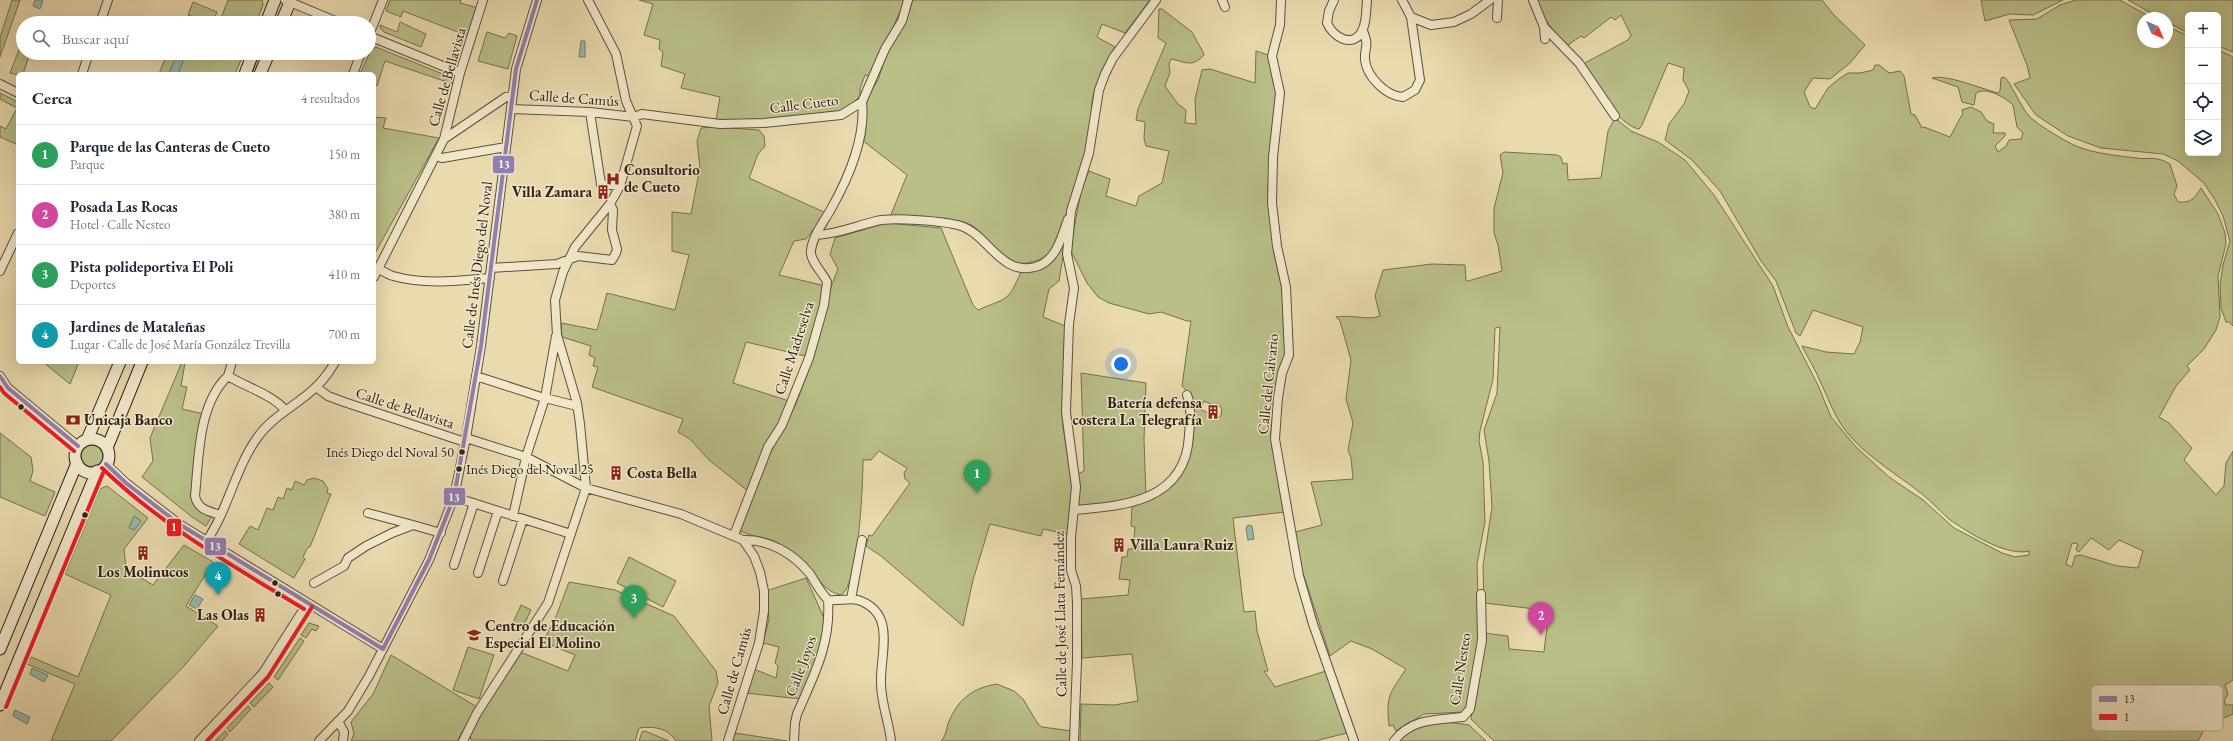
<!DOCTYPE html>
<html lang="es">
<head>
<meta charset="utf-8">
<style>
  :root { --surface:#fff; --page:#f2f2f3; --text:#1f2937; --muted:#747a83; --line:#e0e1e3; --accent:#db2777 }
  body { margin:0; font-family:"EB Garamond",serif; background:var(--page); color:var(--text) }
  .controls { position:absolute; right:12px; top:12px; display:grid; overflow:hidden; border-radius:6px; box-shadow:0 4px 16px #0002 }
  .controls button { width:36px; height:36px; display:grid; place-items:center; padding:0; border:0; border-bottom:1px solid var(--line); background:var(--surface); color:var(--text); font:20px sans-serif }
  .compass { position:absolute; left:2137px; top:12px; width:36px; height:36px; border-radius:50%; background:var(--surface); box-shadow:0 4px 16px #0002; rotate:136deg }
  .you { position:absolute; left:1121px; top:364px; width:14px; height:14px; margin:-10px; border:3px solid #fff; border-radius:50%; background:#1a73e8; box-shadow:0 0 0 6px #1a73e833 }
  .badge { display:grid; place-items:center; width:26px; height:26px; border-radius:50%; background:var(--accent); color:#fff; font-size:13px; font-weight:700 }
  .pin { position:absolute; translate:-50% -33px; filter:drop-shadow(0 1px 2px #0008) }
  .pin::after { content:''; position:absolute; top:21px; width:14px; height:12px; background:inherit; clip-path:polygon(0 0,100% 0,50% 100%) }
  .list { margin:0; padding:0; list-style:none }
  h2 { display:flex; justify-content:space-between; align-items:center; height:52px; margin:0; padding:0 16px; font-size:17px }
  h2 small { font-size:13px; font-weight:400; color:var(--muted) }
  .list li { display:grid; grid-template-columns:26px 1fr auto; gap:12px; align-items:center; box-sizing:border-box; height:60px; padding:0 16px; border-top:1px solid var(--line) }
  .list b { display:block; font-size:15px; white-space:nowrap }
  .list p { margin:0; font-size:13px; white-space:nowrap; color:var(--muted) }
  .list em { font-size:13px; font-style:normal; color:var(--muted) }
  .icon { flex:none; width:22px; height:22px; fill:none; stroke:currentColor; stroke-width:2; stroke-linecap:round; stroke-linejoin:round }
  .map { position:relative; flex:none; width:2233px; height:741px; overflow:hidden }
  .search { position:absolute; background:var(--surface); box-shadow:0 4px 16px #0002; left:16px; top:16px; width:360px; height:44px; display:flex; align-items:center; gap:10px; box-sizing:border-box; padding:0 14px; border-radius:22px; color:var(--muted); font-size:15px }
  .panel { position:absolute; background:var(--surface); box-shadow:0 4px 16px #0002; left:16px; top:72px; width:360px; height:292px; border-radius:6px }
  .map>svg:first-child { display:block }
  .green { fill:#babf88; stroke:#747050; fill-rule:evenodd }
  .water { fill:#98bbae; stroke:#6e7d72 }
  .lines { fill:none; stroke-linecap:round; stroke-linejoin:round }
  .street-casing { stroke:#5e4f3e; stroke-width:10 }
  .secondary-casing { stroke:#2f2018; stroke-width:13 }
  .street { stroke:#f1e8cb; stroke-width:8 }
  .secondary { stroke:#f1e8cb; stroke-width:11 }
  .bus-1-casing { stroke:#f1e8cb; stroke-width:7 }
  .bus-2-casing { stroke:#f1e8cb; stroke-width:7 }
  .bus-1 { stroke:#917faf; stroke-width:4 }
  .bus-2 { stroke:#ed1c24; stroke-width:4 }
  .bus-dot { fill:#2f2018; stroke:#f1e8cb; stroke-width:1.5 }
  .labels { text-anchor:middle; stroke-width:3; stroke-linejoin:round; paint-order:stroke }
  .bus-label { font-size:14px; fill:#2f2018; stroke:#f1e8cb; text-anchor:end }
  .street-label { font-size:15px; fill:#2f2018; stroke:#f1e8cb }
  .poi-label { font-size:15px; font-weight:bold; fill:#2f2018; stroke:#f1e8cb; text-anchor:start }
  .key { fill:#f1e8cb; stroke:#b7ac95; stroke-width:1 }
  .key-label { font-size:11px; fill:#2f2018 }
  .line-badge { stroke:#f1e8cb; stroke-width:1.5 }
  .badge-label { font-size:11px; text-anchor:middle; font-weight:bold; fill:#fff }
</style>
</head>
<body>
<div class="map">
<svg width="2233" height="741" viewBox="0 0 2233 741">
  <rect width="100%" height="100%" fill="#eadbaf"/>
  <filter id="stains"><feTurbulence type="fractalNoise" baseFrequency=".005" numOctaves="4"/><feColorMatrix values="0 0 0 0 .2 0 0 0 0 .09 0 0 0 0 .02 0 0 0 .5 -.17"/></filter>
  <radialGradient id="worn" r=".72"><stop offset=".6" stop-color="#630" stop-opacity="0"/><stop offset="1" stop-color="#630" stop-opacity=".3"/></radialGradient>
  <path class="green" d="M12,0h8l-20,57v-19z
    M228,0h34l1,5 -7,18h-37z
    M390,0h71l-1,3 15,4 1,3 -8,26 -65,-25 -2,6 -15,-6z
    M639,0h266l-33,76 -7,-1 -5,14v7l-15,15 -84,9h-45l4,-23 -39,-9 4,-14 -24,-8 2,-14 -4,-3 1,-9 -16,-5 9,-31z
    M912,0h238l-25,33 -23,-9 -5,13 18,10c-10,15 -20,37 -23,55 -1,5 1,10 1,15 -1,18 -33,127 -43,136 -8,7 -23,12 -34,10 -21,-4 -27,-28 -45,-38 -17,-9 -61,-7 -81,-8l17,-42 -45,-35 5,-42 11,-18 8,-24 24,-46z
    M1535,0h287l11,14 32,31 -15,18 -20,16 -17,-1 -9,14 6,15 5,2 13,-21 12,-10 8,-5h12l13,-3 2,-5h4l10,8 11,-2 4,5 7,38 4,1 7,13 2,-1 26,10 13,-24 -1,-3 9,-3 10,5 6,9 7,3 -1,9h12v3l-10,10 3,6 8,-6 3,-6 12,-1 2,-6 -6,-6 -4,-22c-7,-7 -27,-19 -37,-12l-2,12 -12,-3 -4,-15 -26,-9c15,-4 50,11 66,15l2,-2 1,-13 3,-1c6,3 17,31 26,40 7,7 27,19 36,24 20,12 47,14 70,17 15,2 18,-3 34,6l7,22 -3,8 4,8c13,1 16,-3 23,-14l17,26 7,19 1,11 -8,32 2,41 -4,13 -12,19 -17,17 3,4 -14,16 -17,31 10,6 23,25 -8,12 32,35 8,-9 2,-23 7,-12v229l-8,5 3,9 -4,7 2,4h7v9l-14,6 -6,-1 -8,9 -7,13h-704l-23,-22 13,-86 24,3 1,13 35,3 4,-34 4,-7 -68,-8 -1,-37 9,-59 -3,-46 -5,-31 13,-37 3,-66 -5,1 -2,51 -13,52 -1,10 4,21 2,60 -8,42 2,72 -11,70 -4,6 -40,2 -28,17 -3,-6 -4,1c-3,-31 0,-31 17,-57l-34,-20 -21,-8 -21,15 -28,-86 -7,-38 27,-7 -11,-43 42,-3 -2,-21 -3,-8 5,-27 -7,-24 5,-39 -11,-39 -4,-4c16,-3 30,4 44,-1l-5,-20 8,-26 49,-6 33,1 1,16h2l34,-10 -4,-26 -4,-12v-25l9,-35 -3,-18 4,-3 53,3 4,2 2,7 4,-1 1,17 33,-2 7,-47 7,-13 16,13 27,11 27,18 29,35 59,91 15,41 30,58 13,32 25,30 33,30 34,23 31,28 48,25 13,4 14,-2v-4c-22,6 -62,-19 -80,-32 -9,-8 -17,-17 -27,-25 -24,-19 -58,-39 -77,-64 -11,-15 -17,-32 -25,-49 -5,-12 -12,-23 -18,-35l24,6 28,2 6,-12 3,-15 -50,-17 -13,26 -4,-3 -20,-52 -15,-20 -41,-70 -28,-31 -27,-20 4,-16 15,-20 5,-13 -6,-11 1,-12 -16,-5 -26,62 -3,4c-22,-4 -44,-47 -56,-65l45,-24 3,-5 -10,-20 -6,5 -4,-3 -27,21 -3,-2 -13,9c-16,-14 -24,-26 -33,-45zM2091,538l18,12 10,-10 24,11 -5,17 -21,-2 -36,-11 -6,1 -3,11 -6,-3 6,-21 6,1 -2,6 3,2z
    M1981,0h82l-30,15 -23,-1 -25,7z
    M2076,0h44l32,18h-9v24h24v-16l21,10v117h30v-103l15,7v269l-4,-4h-3l-5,-14 -1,-23 3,-20 7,-24 -7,-25 -8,-16 -11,-17 -26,-22 -15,-7 -62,-6 -33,-12 -32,-21 -22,-31 16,-6 -3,-13 -18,-45 28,-1 23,-14z
    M2128,0h105v52l-15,-6v-31h-30v18l-21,-11v-4h-7z
    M193,2l24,10 -5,11 -24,-8z
    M1159,9h3l30,23 11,20 1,3c-13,13 -17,7 -33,4l-2,5 1,9 -5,13 13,18 8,6 -1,13 11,1 -1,-25 7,-29 8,-1 45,14 1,-32 12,4 9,44 -9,86 6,69 8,34 4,64 -15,78 1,18 9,34 4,30 -52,6 11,94 11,-1 2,20 11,40h-4l11,16 51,-16 21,62 -32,8h-235l1,-37 33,1 24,-4 -6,-47 -50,4 -1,-59 47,-4 2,-15 -11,-1 3,-22h5l1,-8h5l2,-22 -4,-1 1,-19 23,-9 13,-11 23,-39 2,-9 -2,-43 -9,-10 9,-65h-4l-26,-9 -12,2 -40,-11 -11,-6 -11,-14 -17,-34 12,-62 7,-16 21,8 -4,17 30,10 3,-10 23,-13 7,-32 -23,-5 -2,-7 1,-17 -9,-2 2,-11 28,-66 -8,-5zM1204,401l9,4 5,-1 4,5 -1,7 -5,3 -5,-1 -1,-4 -10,-5z
    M400,22l26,12 -5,13 -37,-15 -4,-4v-3l17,7z
    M487,32l18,6 4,-5 8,3 -9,33 -30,-8z
    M20,47l3,1v5h7l-7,21 -5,1 -8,-2z
    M376,47l74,30 3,7 -68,-23 -8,25 -3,-2v-10h-14l11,-24z
    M167,53h77l-9,21h-76z
    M259,53h4l-9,21h-3z
    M0,93l18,9v43l-18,-8v-11l6,3 11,-21 -17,-9z
    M374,117l12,1 -3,10 56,10 -65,117z
    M714,127l45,3 5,6 1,10 -7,8 -9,24 77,35 -20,26 -12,2 -15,34 47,11 -9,38 -12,32 -59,-14 -13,41 56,18 -41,90 -39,-31 -19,-21 -12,-7 5,-13 -91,-32 6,-20 -5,-1 2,-8 -6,-3 2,-9 -29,-9 -1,-14 36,7 10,-37 68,17 14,-55 -17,-4v-39l19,2 9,-47 -3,-26 4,-13z
    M887,223l54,5 32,77 5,5c29,-13 29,-6 43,-38l15,-2 31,-38 -8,49 -10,8 -6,28 22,9 -2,101 10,63 -6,44 -24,-5 -2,7 -51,-12 -17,56 -10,46 -82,-70 -15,-10 3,-11 3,1 38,-53 -5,-4 -1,-6 3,-5 -28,-17 -8,9h-8c0,22 -4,125 -22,135 -21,-4 -31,-31 -48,-43 -15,-10 -36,-14 -53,-21l20,-58 35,-67 12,-31 12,-37 12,-51 7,-18 -8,-15 5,-16z
    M43,362h36l-9,22z
    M182,362l3,1 -4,23 6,1 -5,22 22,5 -13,79c2,15 10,16 22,22l-7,11 -14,-9 -50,-40 11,-16 -3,-23z
    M1081,373l65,10 -2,56 2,57 -10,4 -58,6 2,-18 -2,-14 6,-3z
    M0,433l31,24 2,14 -3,10 25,11 -10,24 -45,-19z
    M81 456a11 11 0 1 1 22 0a11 11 0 1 1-22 0Z
    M314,478l9,3 5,8 -1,4 4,1 -21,53h-2l-5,10 2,2 -11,19 -55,-34 11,-18 8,4 9,-22 6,2 5,-13 5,2 4,-11 5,2 3,-9 9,4 3,-5z
    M107,486l41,32 -24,31 2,20 27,16 31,-40 29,17 -27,44 32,20 -34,40 -73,75h-60l24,-57 -48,-20 4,-7 47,20 33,-82 -46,-21 35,-85z
    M629,557l47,24 -13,26 -46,-24z
    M806,578l19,42 -3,26 -21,53 -56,-6 9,-24 22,9 2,-12 -3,-3 4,-16 -16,-4 6,-24 -3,-28z
    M569,582l46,8 59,26 42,55 2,12 -9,23 3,35h-36c-8,-13 -22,-15 -37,-13l-4,13 -164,-1 -1,-5 18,-35 32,-48 48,19 7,-16 -32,-13 14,-28z
    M521,605l10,5 -9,19 -10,-4z
    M309,623l10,3 -3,5 -4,-2 -6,9 -5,-3z
    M300,638l4,3 -26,39 -4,-3z
    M468,647l26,8 -15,44 -26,-9z
    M391,655l86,52 -20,34h-106l3,-7 -3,-12 22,-28z
    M269,683l4,4 -19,20 -4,-4z
    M997,684l17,7 9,8 15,25 4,3 30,4v10h-131c5,-5 5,-11 7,-17 9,-24 24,-36 49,-40z
    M248,706l3,3 -21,23 -3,-4z
    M1440,721l29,4 17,16h-87l15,-13z
    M225,731l3,3 -6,7h-7z
    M645,731l24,10h-30l3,-9z
    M735,733l52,8h-55z"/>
  <path class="water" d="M35,0h8l-3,9 -7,-3z
    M581,41h4v16h-6z
    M180,58l4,1 -6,15 -9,-1 6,-14 4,1z
    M134,516l7,5 -7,9 -5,-2z
    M1248,525l4,1 2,13 -6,1 -2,-12z
    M195,595l8,4 -6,10 -8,-4z
    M32,668l16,7 -4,7 -14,-8z
    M15,710l15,7 -3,7 -14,-8z"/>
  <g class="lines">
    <defs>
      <path id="street" d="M285,0l55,23
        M1222,0l3,7
        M1281,0l-1,25 -8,31 8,37 -7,64 -1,46 5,43 9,41 3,68 -7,18 -4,25 -3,41 24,137 14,48 41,117
        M1334,0l-5,11 -2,12c6,14 26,26 35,8 5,-9 4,-22 5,-31
        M1402,0l9,17 20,8 23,-3 17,-8 19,-14
        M1533,0l11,27 35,36 36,53
        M1497,18l1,-18
        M100,23l8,-23
        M1544,27l1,12
        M1363,31c7,17 1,15 2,29 2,17 21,36 38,37l12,-7 5,-10 -9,-63
        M369,35l14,-35
        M369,36l91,37
        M82,74l7,-21
        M353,74l8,-21
        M0,84l18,9
        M511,109l79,3 44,5 8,-3 78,10 44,-1 77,-8 21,-13 23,-53 17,-28 6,-21
        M590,112l11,72 19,2
        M444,139l62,-42 6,-1
        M436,156l6,2 64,-11
        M817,235c21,-1 39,-9 59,-14 16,-4 69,0 85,5 27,9 40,50 74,41 21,-5 27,-31 33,-48
        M374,267c7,2 12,7 19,9 32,9 65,5 97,2
        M491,268l66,-4 21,-8 34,4 4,-7 1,-4 -5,-19 1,-20 -3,-6
        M0,271l18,-38
        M374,277l70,-138 16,-66 23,-73
        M0,376l7,11
        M228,376c18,11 45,19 57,34
        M228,376l4,-14
        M476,376l65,21 36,9
        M0,385l8,3 70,58
        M316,387l12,9 16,6 121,40
        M466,438l60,19 60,31 95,26 62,26 11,16 6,16 4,19v20l-5,32 -31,98
        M106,464l20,19 53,41 204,125
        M454,497l117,37
        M1074,510c51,-4 112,-9 115,-75 1,-13 3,-28 -2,-40
        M368,513l45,12
        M220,515c-11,-4 -22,-5 -25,-19 4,-39 3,-92 33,-120
        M513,516l13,-59 19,-59 11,-62
        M734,535l34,-88 14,-22 27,-67 15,-53 3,-23c-4,-9 -18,-22 -16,-32 2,-15 13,-28 20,-41 17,-30 35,-72 31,-107
        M743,540c26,-1 51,14 67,34 6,9 10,18 18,26 9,1 23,-2 30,0 39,13 22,53 23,83 0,20 8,39 10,58
        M206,542c22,-32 29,-73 51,-104 15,-22 41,-33 60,-52 7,-7 13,-15 18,-24
        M454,565l20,-62
        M478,573l20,-62
        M503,581l20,-62
        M314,583l30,-17 4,-8 18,-12 26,-13 21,-8 28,8
        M851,599l11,-59
        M338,721l6,11 -1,9
        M199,741l64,-68 44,-69
        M319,741l29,-30 21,-35 60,-116 25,-63 12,-59 15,-92 35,-277 21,-69
        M463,741l14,-28 71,-110 38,-115 -6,-64 -3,-21 -20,-68 -2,-35 8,-28 12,-25 35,-43 10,-18 17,-60 -11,-25 -10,-47 -28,-54
        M794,741l1,-18 2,-9c17,-39 34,-70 31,-114
        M1074,741l3,-79v-60l-1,-16 -5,-16v-32l5,-51 -10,-75 3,-88 5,-36 -7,-34 4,-43 18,-58 10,-63 6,-16 8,-16 43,-58
        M1394,741c18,-23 42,-21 69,-24l7,-8 12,-69 -1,-46"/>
      <path id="secondary" d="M266,23l9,-23
        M281,23l10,-23
        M245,74l8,-21
        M260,74l9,-21
        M75 456a17 17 0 1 1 34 0a17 17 0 1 1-34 0Z
        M87,440l33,-78
        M107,448l35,-86
        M0,649l77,-186
        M0,705l97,-234"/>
    </defs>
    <use href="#street" class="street-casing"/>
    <use href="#secondary" class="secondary-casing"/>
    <use href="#street" class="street"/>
    <use href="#secondary" class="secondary"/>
    <defs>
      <path id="bus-1" d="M0,376l8,12 70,58
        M106,464l20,19 53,41 204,125
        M383,649l46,-89 25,-63 27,-151 35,-277 21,-69"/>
      <path id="bus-2" d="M0,387l4,6 70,58
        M102,468c60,58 131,98 202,141
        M6,707l97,-234
        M207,741l61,-64 44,-70"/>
    </defs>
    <use href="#bus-1" class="bus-1-casing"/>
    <use href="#bus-2" class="bus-2-casing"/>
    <use href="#bus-1" class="bus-1"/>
    <use href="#bus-2" class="bus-2"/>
  </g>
  <defs>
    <symbol id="hospital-bare" viewBox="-9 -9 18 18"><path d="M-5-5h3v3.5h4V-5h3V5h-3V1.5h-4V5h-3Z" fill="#8f2418" stroke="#f1e8cb" stroke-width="2.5" paint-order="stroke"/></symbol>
    <symbol id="building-bare" viewBox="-9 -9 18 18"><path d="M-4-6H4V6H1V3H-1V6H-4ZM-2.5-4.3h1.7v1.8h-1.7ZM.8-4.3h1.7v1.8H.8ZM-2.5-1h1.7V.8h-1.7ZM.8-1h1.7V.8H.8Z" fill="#8f2418" stroke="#f1e8cb" stroke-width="2.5" paint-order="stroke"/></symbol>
    <symbol id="bank-bare" viewBox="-9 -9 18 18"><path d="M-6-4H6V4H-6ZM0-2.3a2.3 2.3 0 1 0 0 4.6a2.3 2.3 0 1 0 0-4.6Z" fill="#8f2418" stroke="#f1e8cb" stroke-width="2.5" paint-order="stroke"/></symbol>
    <symbol id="school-bare" viewBox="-9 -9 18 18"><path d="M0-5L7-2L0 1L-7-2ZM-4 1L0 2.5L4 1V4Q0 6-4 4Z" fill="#8f2418" stroke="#f1e8cb" stroke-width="2.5" paint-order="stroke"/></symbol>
  </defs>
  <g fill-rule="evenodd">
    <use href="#hospital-bare" x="603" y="169" width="20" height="20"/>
    <use href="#building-bare" x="593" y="182" width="20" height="20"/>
    <use href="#building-bare" x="1203" y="402" width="20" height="20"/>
    <use href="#bank-bare" x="63" y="410" width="20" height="20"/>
    <use href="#building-bare" x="606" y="463" width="20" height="20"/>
    <use href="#building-bare" x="1109" y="535" width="20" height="20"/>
    <use href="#building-bare" x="133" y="543" width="20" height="20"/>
    <use href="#building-bare" x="250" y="605" width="20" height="20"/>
    <use href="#school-bare" x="464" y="625" width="20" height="20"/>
  </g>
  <g class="bus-dot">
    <circle cx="21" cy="407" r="3.5"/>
    <circle cx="462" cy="452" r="3.5"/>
    <circle cx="459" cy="469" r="3.5"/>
    <circle cx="85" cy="515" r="3.5"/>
    <circle cx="275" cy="583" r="3.5"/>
    <circle cx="278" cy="594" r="3.5"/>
  </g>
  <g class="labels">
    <g class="bus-label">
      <text x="454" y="457">Inés Diego del Noval 50</text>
      <text x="466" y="474" text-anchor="start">Inés Diego del Noval 25</text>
    </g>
    <g class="street-label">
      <text transform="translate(447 77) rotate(-74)" y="5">Calle de Bellavista</text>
      <text transform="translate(574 98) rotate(4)" y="5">Calle de Camús</text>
      <text transform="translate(804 104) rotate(-7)" y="5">Calle Cueto</text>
      <text transform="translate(477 265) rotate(-83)" y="5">Calle de Inés Diego del Noval</text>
      <text transform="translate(794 348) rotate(-72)" y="5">Calle Madreselva</text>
      <text transform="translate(1268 384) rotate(-84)" y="5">Calle del Calvario</text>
      <text transform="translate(405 408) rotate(18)" y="5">Calle de Bellavista</text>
      <text transform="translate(1060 614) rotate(-91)" y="5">Calle de José Llata Fernández</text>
      <text transform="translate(801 666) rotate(-70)" y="5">Calle Joyos</text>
      <text transform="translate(1460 669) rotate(-81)" y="5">Calle Nesteo</text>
      <text transform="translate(734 671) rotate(-74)" y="5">Calle de Camús</text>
    </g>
    <g class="poi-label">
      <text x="624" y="175">Consultorio<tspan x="624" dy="17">de Cueto</tspan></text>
      <text x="592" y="197" text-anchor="end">Villa Zamara</text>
      <text x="1202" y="408" text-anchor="end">Batería defensa<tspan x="1202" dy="17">costera La Telegrafía</tspan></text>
      <text x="84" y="425">Unicaja Banco</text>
      <text x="627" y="478">Costa Bella</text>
      <text x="1130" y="550">Villa Laura Ruiz</text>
      <text x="143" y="577" text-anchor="middle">Los Molinucos</text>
      <text x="249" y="620" text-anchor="end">Las Olas</text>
      <text x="485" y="631">Centro de Educación<tspan x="485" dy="17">Especial El Molino</tspan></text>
    </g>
  </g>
  <rect x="2091" y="685" width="132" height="46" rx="6" class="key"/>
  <rect x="2099" y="696" width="18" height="6" fill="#917faf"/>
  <rect x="2099" y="714" width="18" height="6" fill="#ed1c24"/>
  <g class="key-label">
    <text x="2124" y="703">13</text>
    <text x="2124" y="721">1</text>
  </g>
  <g class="line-badge">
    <rect x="492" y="155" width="23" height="19" rx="4" fill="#917faf"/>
    <rect x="443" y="487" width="23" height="19" rx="4" fill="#917faf"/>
    <rect x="166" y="518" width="16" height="19" rx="4" fill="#ed1c24"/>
    <rect x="204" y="537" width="23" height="19" rx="4" fill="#917faf"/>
  </g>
  <g class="badge-label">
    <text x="504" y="168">13</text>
    <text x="454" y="501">13</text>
    <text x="174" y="531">1</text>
    <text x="215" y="550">13</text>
  </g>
  <rect width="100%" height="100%" filter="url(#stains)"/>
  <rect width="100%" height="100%" fill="url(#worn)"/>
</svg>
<div class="controls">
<button>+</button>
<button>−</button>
<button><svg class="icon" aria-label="locate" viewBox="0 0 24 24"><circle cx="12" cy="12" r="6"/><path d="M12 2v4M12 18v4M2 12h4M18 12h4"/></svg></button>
<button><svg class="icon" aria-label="layers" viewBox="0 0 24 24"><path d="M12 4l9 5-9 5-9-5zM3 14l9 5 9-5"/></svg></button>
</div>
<svg class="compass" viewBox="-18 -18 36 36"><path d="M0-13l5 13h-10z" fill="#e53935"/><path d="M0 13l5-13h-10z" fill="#747a83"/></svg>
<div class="you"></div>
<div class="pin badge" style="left:977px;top:493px;background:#2e9e5b">1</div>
<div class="pin badge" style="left:1541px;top:635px;background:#d1479c">2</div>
<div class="pin badge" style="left:634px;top:618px;background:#2e9e5b">3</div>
<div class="pin badge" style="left:218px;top:595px;background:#0f9aa8">4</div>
<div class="search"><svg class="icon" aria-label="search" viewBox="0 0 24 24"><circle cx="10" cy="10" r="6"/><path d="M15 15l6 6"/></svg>Buscar aquí</div>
<section class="panel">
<h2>Cerca<small>4 resultados</small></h2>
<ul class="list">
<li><span class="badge" style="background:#2e9e5b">1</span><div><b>Parque de las Canteras de Cueto</b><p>Parque</p></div><em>150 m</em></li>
<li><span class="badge" style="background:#d1479c">2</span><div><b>Posada Las Rocas</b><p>Hotel · Calle Nesteo</p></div><em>380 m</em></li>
<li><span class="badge" style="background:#2e9e5b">3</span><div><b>Pista polideportiva El Poli</b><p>Deportes</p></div><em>410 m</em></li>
<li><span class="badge" style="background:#0f9aa8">4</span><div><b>Jardines de Mataleñas</b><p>Lugar · Calle de José María González Trevilla</p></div><em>700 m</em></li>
</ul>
</section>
</div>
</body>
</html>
